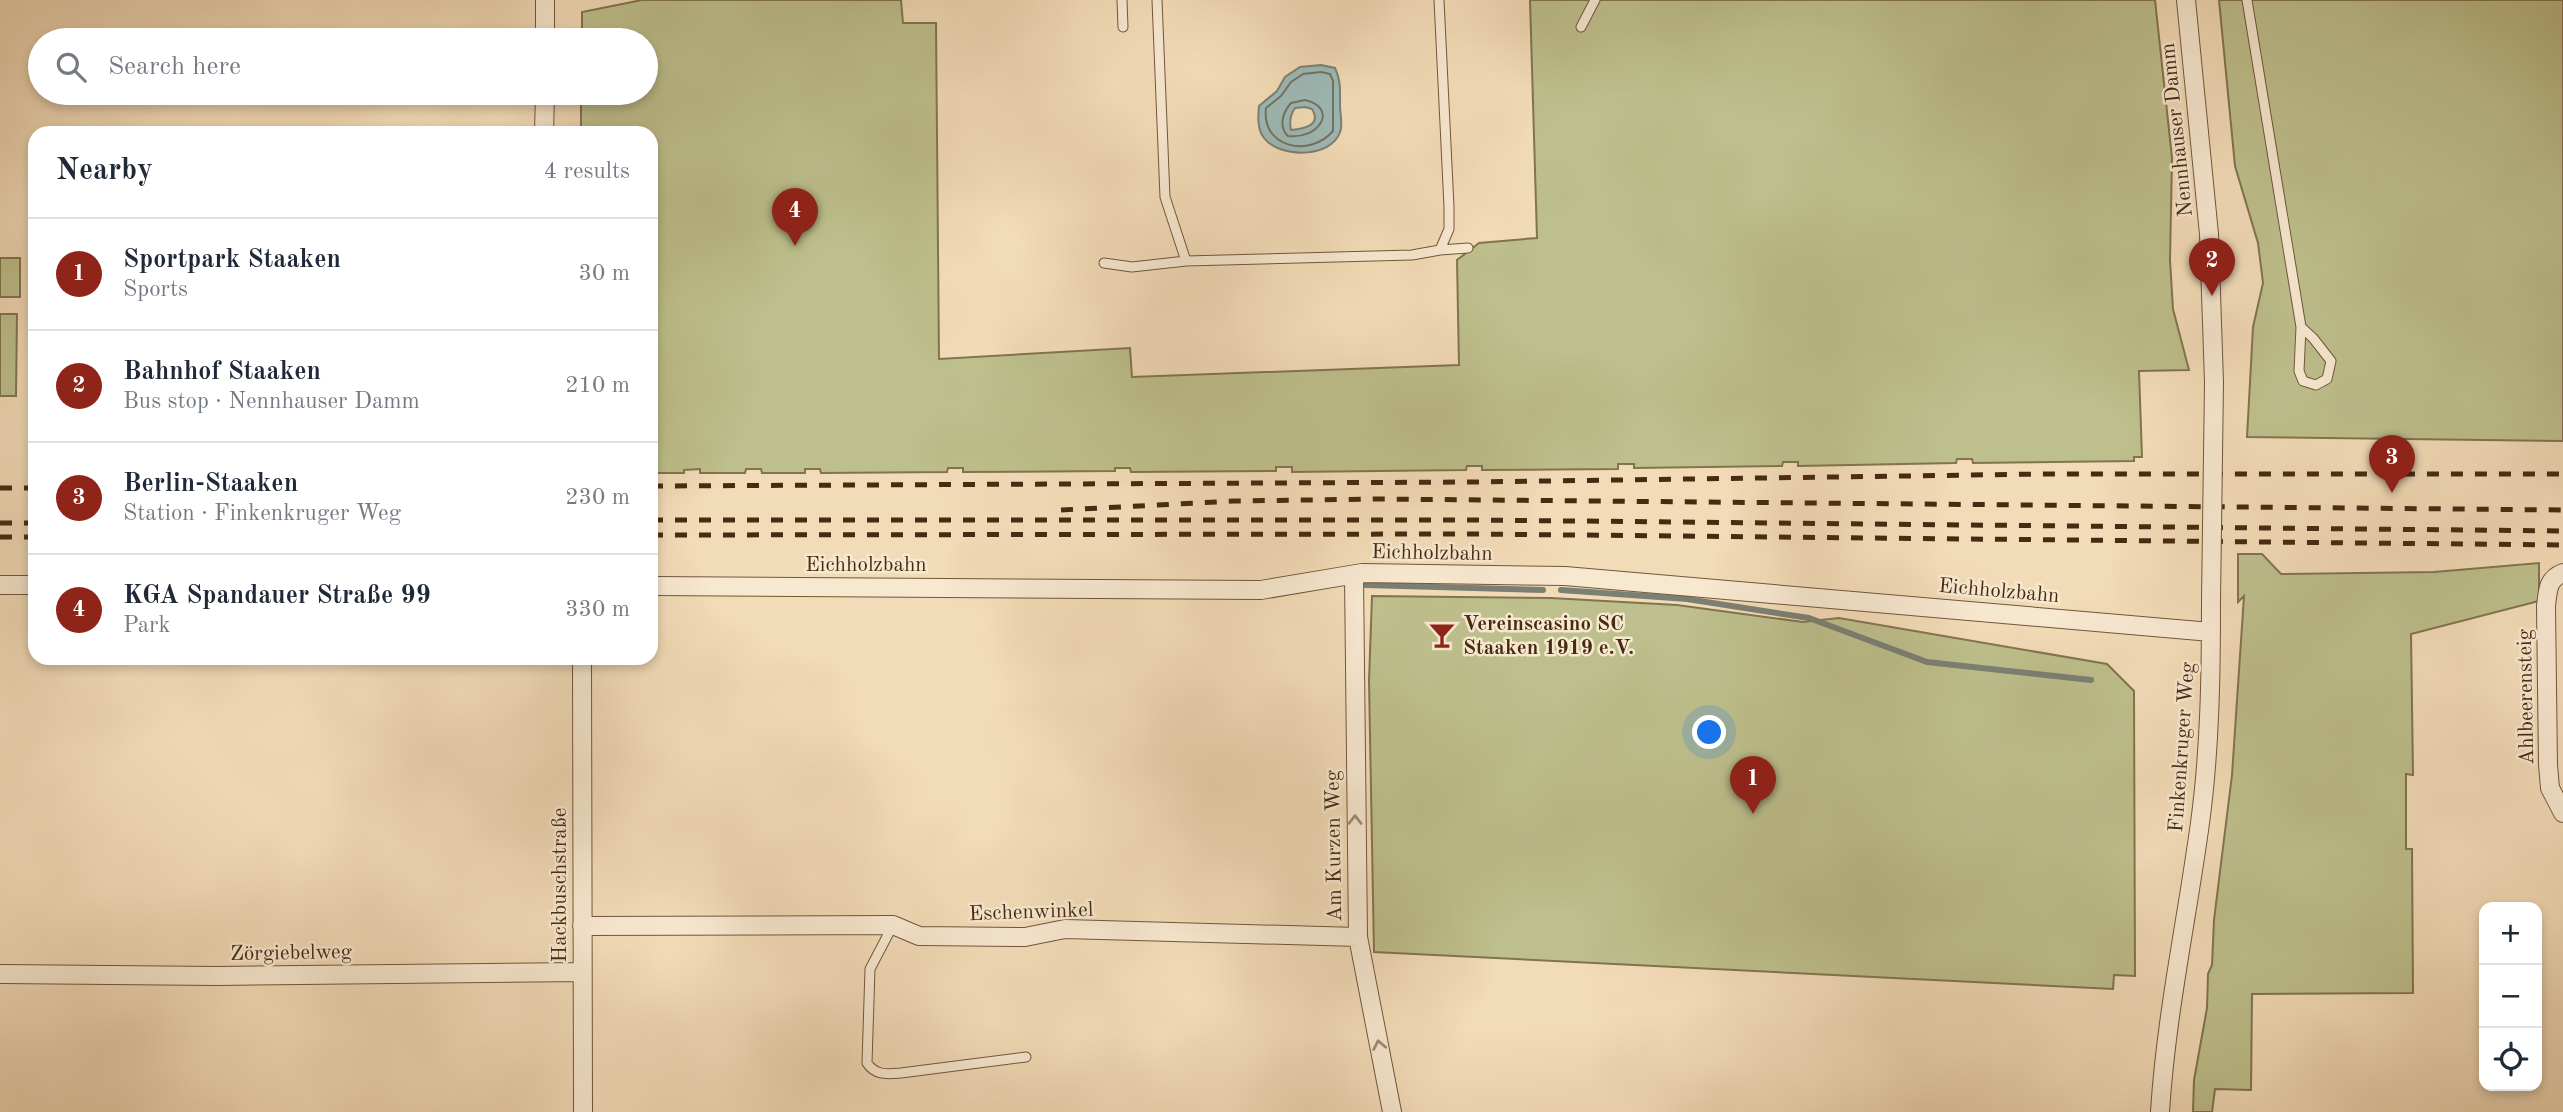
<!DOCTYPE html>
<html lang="en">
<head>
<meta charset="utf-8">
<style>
  :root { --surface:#fff; --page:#f6f6f7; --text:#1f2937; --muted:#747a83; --line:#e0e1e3; --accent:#8f2418 }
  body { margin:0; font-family:"Old Standard TT",serif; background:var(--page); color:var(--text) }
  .controls { position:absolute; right:21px; bottom:21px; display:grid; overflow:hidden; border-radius:14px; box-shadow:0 4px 10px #0003 }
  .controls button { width:63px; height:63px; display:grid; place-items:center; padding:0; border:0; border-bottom:2px solid var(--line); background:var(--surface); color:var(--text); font:35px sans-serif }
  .you { position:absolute; left:1710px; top:733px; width:24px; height:24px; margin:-18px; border:5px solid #fff; border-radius:50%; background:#1a73e8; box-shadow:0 0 0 10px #1a73e833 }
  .badge { display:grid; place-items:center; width:46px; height:46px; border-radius:50%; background:var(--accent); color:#fff; font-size:23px; font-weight:700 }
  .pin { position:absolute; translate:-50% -58px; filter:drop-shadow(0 2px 4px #0008) }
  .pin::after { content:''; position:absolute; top:37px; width:24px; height:21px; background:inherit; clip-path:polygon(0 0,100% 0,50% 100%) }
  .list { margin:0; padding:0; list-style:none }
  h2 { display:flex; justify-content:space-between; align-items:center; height:91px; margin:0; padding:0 28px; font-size:30px }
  h2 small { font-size:23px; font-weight:400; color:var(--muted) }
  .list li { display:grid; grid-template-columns:46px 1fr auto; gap:21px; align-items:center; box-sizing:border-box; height:112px; padding:0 28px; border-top:2px solid var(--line) }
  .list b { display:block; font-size:26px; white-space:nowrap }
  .list p { margin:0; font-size:23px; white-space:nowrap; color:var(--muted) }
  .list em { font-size:23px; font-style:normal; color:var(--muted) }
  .icon { flex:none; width:38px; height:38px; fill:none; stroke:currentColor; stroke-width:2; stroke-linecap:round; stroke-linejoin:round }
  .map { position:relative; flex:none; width:2563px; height:1112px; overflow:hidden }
  .search { position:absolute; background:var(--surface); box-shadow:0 4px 10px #0003; left:28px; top:28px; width:630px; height:77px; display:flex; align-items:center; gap:18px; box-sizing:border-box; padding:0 24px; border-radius:38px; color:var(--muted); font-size:26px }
  .panel { position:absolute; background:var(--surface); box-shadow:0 4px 10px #0003; left:28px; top:126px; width:630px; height:539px; border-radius:21px }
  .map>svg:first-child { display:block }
  .green { fill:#bdbf8c; stroke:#82744f; stroke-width:2 }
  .water { fill:#9db9b6; stroke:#7b8074; stroke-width:2; fill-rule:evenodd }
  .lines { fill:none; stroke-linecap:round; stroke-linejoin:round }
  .shore { stroke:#727264; stroke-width:2 }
  .stream { stroke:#7b8074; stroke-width:6 }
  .service-casing { stroke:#72563b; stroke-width:11 }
  .minor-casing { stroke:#72563b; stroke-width:20 }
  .service { stroke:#f7e8d0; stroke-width:9 }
  .minor { stroke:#f7e8d0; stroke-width:18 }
  .rail { stroke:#482a12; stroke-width:5; stroke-dasharray:12 12; stroke-linecap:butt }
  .minor-bridge-casing { stroke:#72563b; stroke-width:20; stroke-linecap:butt }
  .minor-bridge { stroke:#f7e8d0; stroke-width:18 }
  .oneway { stroke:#a08971 }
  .labels { text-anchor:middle; stroke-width:5; stroke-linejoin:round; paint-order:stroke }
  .street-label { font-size:21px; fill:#482a12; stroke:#f7e8d0 }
  .poi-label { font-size:21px; font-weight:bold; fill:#482a12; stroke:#f7e8d0; text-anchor:start }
</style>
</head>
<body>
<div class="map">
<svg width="2563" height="1112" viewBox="0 0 2563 1112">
  <rect width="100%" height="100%" fill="#f2dbb7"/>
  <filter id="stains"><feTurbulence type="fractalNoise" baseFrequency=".00286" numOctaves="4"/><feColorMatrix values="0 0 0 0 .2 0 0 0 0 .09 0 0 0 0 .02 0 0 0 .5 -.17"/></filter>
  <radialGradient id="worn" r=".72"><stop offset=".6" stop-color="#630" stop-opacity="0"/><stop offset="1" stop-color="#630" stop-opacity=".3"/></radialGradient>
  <path class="green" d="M642,0h259l2,23h33l3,336 191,-11 2,29 327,-12 -2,-105 22,-17 58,-5 -7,-238h625l17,158 -2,102 3,49 16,61 -50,1 3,86h-8v4l-161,2 -1,-4h-15l-1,4 -158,3v-4h-15l-1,4 -148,2v-4h-16v5l-136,1v-4h-15l-1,4 -174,2v-5h-16v4l-145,1 -1,-4h-15v3l-152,1v-4h-15l-1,4 -126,1 -1,-4h-15v4h-43l-1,-4h-15l-1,4h-45v-4l-16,1v3h-33v-340h-70v-40h65v-53h-64v-28z
    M2219,0h344v441l-316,-4 6,-110 10,-44 -5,-40 -23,-77z
    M0,258h20v39h-20z
    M0,314h17l-1,82h-16z
    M2238,554h24l19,20 153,-2 105,-9v38l-128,33 2,141 -7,-1v75h6l1,144 -161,1 -1,96 -36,-1 -3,23h-19l1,-32 13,-72 1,-34 4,-9 2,-45 18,-145 12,-179 -6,6z
    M1372,596l179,2 126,7 126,17 36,-4 268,46 27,27 1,285 -21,-1 -1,14 -739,-37 -5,-271z"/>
  <path class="water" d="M1321,65l14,3c6,12 5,23 5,37 0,8 3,20 0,27 -9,27 -61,26 -76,6 -7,-9 -6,-22 -5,-32l18,-15 8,-14 15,-10zM1305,107l7,2c10,16 -8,20 -21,21 -2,-9 -1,-15 4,-22z"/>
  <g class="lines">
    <path class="shore" d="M1321,72l9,2 3,7v50c-23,27 -72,17 -67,-23l15,-12 10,-14 12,-8z
      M1305,100c34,8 14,40 -17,36 -10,-10 -5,-24 3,-33z"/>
    <path class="stream" d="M1366,585l177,5
      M1561,590l126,9 122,19 118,44 164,18"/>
    <defs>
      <path id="service" d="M1122,0l1,27
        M1157,0l8,197 21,64 226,-6 28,-5 9,-21v-22l-10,-207
        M2247,0l54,327 -2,44 4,10 13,4 11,-6 4,-18 -18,-23 -12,-11
        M1581,27l14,-27
        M1440,250l28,-2
        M1104,263l28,4 54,-6
        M893,925l-23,44 -3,94c9,13 20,11 34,10l125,-16"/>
      <path id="minor" d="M2186,0l23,234 5,148
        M545,40v-40
        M544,133l1,-40
        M2563,573c-16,6 -15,18 -17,33l2,159 2,23 13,25
        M1354,576l4,361 34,175
        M0,585h35
        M651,586l610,4 101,-17 203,3 646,56
        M582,658l1,454
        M582,926l311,-1 26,11 106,1 40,-8 293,8
        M0,974l217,2 365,-4
        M2160,1112c6,-97 27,-193 40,-289 10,-74 11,-148 11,-222"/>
    </defs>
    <use href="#service" class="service-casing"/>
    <use href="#minor" class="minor-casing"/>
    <use href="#service" class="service"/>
    <use href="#minor" class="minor"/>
    <path class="rail" d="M651,486l824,-4 570,-8h518
      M0,488h35
      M1061,510l173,-9 146,-2 1183,11
      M651,520h825l1087,11
      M0,523h35
      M651,535l825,-1 1087,11
      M0,537h35"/>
    <defs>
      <path id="minor-bridge" d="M2211,601l3,-219"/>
    </defs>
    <use href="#minor-bridge" class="minor-bridge-casing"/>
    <use href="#minor-bridge" class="minor-bridge"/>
  </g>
  <defs><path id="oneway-chevron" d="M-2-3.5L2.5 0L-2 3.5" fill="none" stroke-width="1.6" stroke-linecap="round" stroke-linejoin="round" transform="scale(1.75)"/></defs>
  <g class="oneway">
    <use href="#oneway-chevron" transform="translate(1355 820) rotate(-90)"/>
    <use href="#oneway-chevron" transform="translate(1379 1045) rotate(-101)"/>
  </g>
  <defs>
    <symbol id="bar-bare" viewBox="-9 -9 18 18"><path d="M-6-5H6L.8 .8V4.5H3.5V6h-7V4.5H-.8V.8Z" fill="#8f2418" stroke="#f7e8d0" stroke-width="2.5" paint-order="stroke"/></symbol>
  </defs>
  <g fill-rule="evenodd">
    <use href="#bar-bare" x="1423" y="616" width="38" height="38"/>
  </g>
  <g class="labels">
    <g class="street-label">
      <text transform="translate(2176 130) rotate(-96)" y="7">Nennhauser Damm</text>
      <text transform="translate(1432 552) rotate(1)" y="7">Eichholzbahn</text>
      <text x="866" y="571">Eichholzbahn</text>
      <text transform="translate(1999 590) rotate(5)" y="7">Eichholzbahn</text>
      <text transform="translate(2525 697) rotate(-91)" y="7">Ahlbeerensteig</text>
      <text transform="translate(2181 747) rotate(-86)" y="7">Finkenkruger Weg</text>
      <text transform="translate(1333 846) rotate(-91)" y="7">Am Kurzen Weg</text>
      <text transform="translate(559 885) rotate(-90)" y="7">Hackbuschstraße</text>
      <text transform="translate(1031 911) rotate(-2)" y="7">Eschenwinkel</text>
      <text transform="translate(291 952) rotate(-1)" y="7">Zörgiebelweg</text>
    </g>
    <g class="poi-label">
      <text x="1463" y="630">Vereinscasino SC<tspan x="1463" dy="24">Staaken 1919 e.V.</tspan></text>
    </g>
  </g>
  <rect width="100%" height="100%" filter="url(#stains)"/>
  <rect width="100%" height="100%" fill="url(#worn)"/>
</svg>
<div class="controls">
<button>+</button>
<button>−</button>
<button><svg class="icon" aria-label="locate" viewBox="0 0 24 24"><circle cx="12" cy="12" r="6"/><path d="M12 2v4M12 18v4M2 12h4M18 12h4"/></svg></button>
</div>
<div class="you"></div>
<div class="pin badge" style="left:1753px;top:814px">1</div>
<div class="pin badge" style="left:2212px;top:296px">2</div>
<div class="pin badge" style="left:2392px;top:493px">3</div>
<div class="pin badge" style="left:795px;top:246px">4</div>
<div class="search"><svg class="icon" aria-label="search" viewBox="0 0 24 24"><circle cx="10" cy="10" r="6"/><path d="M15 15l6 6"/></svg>Search here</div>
<section class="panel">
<h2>Nearby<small>4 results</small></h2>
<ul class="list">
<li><span class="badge">1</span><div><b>Sportpark Staaken</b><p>Sports</p></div><em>30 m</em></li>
<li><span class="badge">2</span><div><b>Bahnhof Staaken</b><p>Bus stop · Nennhauser Damm</p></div><em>210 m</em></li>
<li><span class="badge">3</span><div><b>Berlin-Staaken</b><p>Station · Finkenkruger Weg</p></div><em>230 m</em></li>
<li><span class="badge">4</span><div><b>KGA Spandauer Straße 99</b><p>Park</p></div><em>330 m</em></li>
</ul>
</section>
</div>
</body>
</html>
